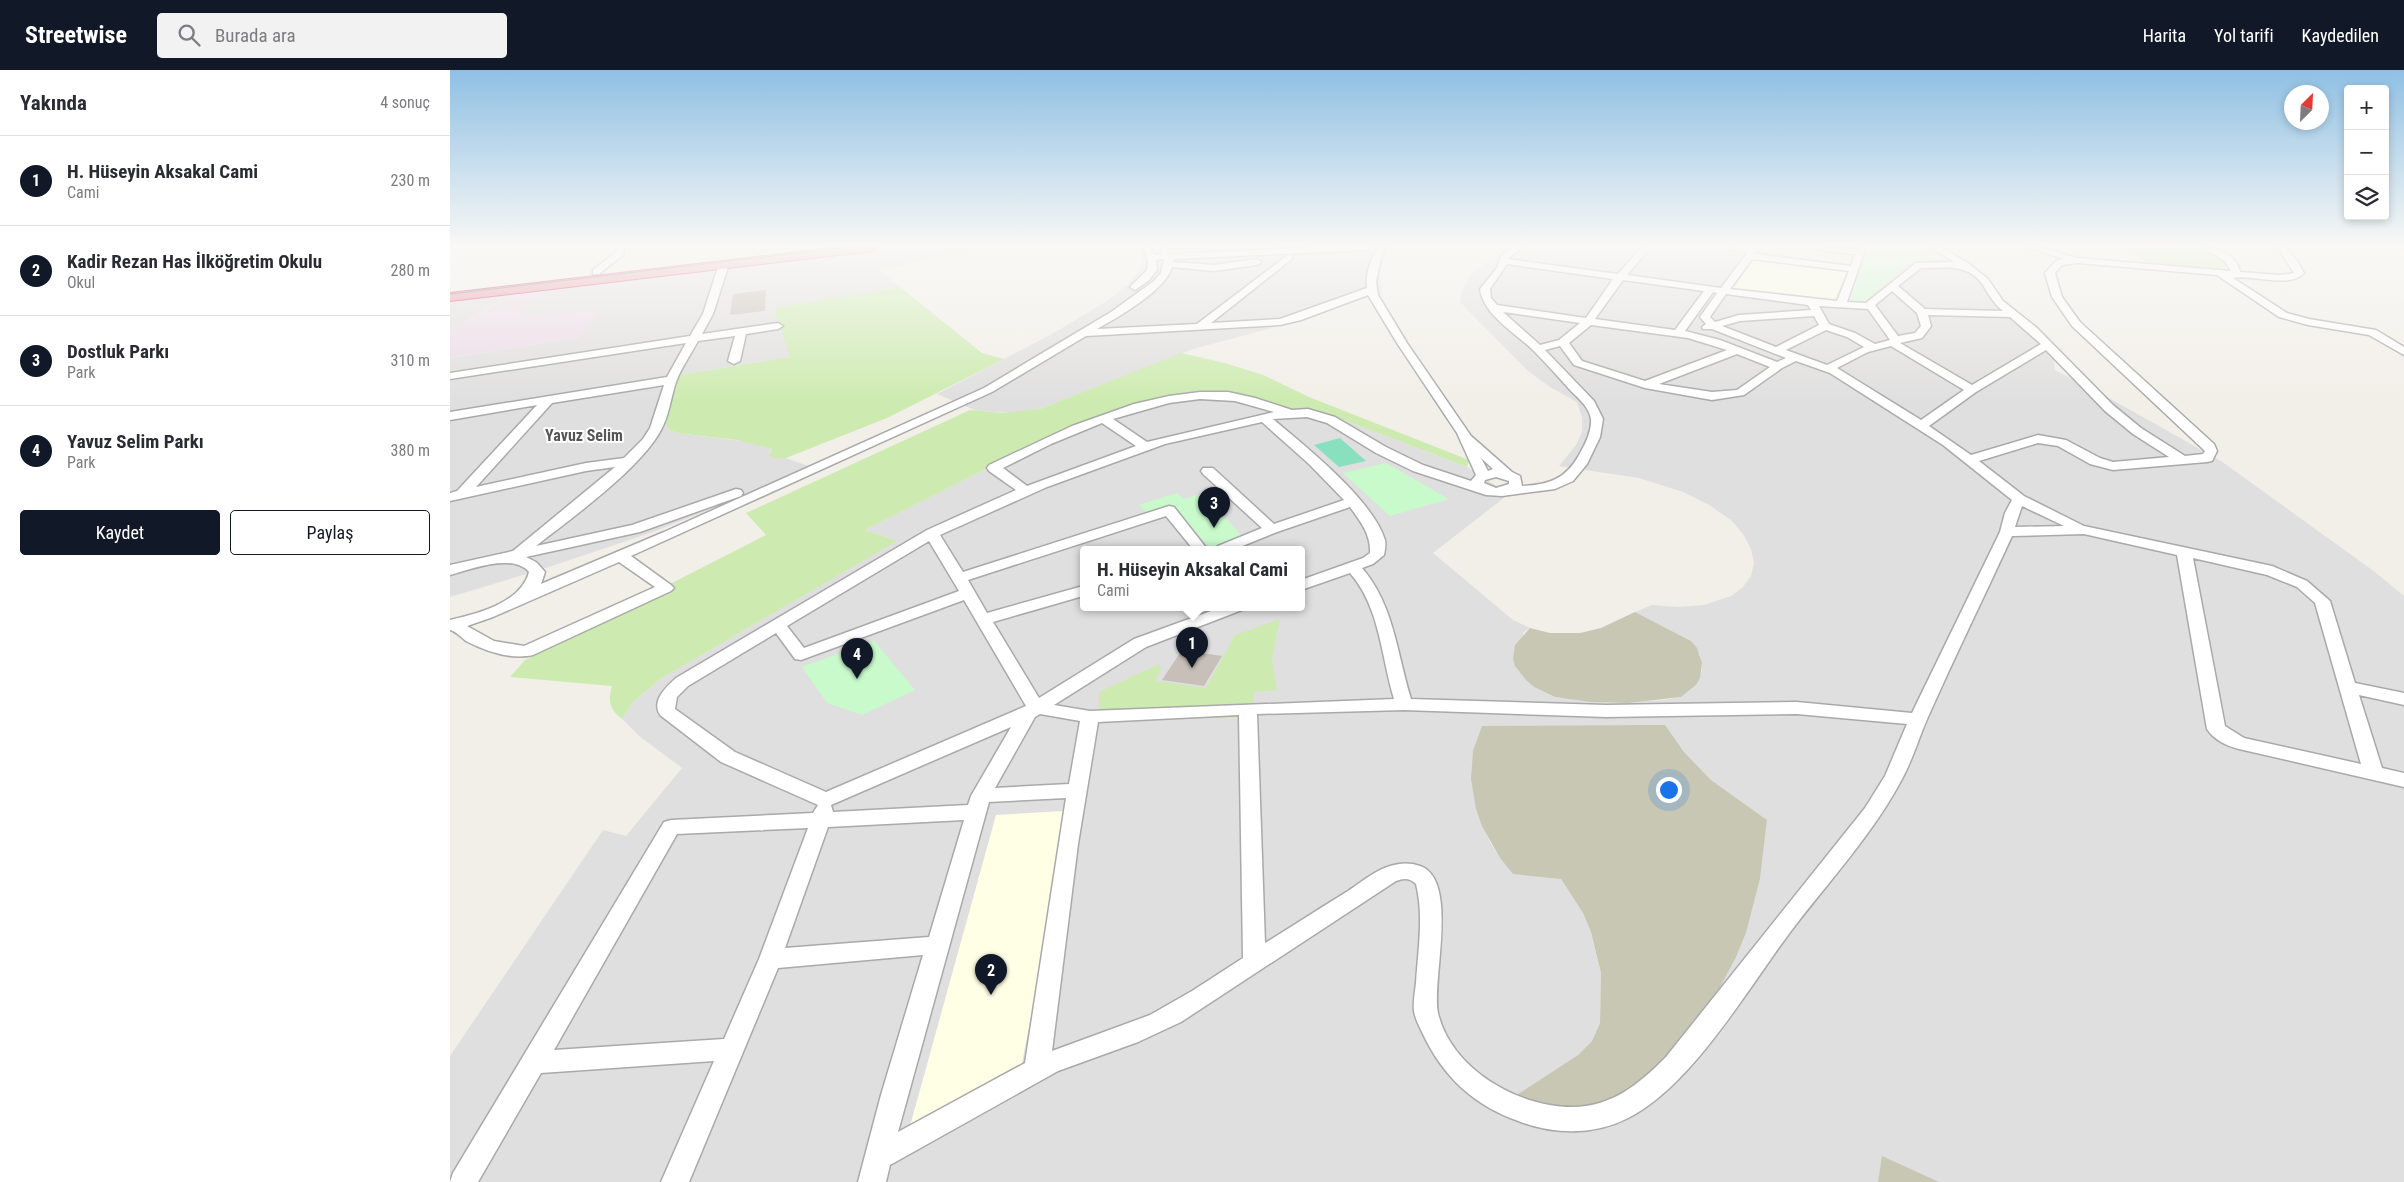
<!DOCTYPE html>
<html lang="tr">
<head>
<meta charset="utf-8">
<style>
  :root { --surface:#fff; --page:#f2f2f3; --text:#2b2b33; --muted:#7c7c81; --line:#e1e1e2; --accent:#111827 }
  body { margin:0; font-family:"Roboto Condensed",sans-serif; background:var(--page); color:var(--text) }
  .controls { position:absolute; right:15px; top:15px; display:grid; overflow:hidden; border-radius:5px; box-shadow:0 2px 8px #0003 }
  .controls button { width:45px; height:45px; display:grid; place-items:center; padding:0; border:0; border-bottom:1px solid var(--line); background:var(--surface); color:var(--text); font:25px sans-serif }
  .compass { position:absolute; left:1834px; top:15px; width:45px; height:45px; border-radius:50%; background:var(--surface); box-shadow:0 2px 8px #0003; rotate:24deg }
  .you { position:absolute; left:1218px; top:719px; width:18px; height:18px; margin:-12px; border:4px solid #fff; border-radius:50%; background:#1a73e8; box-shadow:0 0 0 8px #1a73e833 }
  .badge { display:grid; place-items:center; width:32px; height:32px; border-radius:50%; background:var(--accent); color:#fff; font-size:16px; font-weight:700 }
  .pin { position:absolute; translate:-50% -41px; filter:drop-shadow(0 1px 2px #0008) }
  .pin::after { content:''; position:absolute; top:26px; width:18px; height:15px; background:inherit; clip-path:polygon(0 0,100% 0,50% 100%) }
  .popup { position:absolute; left:630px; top:476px; width:225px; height:65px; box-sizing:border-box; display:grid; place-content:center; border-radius:5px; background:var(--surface); filter:drop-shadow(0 1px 4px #0005); font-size:16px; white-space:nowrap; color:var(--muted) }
  .popup b { font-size:19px; color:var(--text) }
  .popup::after { content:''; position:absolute; left:50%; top:100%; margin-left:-10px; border:10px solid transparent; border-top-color:var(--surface) }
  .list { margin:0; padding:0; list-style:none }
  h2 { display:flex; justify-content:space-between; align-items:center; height:65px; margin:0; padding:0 20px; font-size:21px }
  h2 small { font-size:16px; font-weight:400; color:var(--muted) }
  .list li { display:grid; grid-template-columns:32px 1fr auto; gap:15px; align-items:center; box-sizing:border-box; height:90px; padding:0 20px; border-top:1px solid var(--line) }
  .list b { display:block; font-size:19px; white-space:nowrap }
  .list p { margin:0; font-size:16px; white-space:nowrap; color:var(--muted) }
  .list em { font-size:16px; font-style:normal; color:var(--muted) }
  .actions { display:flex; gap:10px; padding:15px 20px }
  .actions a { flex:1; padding:11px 0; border:1px solid var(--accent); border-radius:5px; text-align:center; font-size:18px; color:var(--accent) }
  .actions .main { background:var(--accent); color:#fff }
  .icon { flex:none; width:28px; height:28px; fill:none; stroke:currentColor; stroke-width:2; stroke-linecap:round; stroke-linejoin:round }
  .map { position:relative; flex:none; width:1954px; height:1112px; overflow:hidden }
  header { display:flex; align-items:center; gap:30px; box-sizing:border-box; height:70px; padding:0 25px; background:var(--accent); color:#fff }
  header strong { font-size:24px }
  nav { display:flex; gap:28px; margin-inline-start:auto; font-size:18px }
  .search { width:350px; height:45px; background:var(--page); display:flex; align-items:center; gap:12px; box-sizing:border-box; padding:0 18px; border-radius:5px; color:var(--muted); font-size:19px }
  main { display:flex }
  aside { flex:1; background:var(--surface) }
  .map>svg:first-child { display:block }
  .residential { fill:#e0dfdf; fill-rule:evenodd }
  .industrial { fill:#ebdbe8 }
  .education { fill:#ffffe5 }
  .construction { fill:#c7c7b4 }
  .grass { fill:#cdebb0 }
  .park { fill:#c8facc }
  .pitch { fill:#88e0be }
  .building { fill:#c7bfb8 }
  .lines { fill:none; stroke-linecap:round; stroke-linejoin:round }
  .minor-casing { stroke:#a9a9a9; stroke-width:3 }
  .highway-casing { stroke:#dc2a67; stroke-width:2 }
  .minor { fill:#fff; fill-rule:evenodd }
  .highway { fill:#e892a2; fill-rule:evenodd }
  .tram { stroke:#707070; stroke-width:1 }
  .labels { text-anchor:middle; stroke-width:4; stroke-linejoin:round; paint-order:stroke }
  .far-district-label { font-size:16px; font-weight:bold; fill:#555; stroke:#fff }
</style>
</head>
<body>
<header>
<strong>Streetwise</strong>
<div class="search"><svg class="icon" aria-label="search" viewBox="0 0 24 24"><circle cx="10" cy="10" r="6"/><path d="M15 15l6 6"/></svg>Burada ara</div>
<nav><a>Harita</a><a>Yol tarifi</a><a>Kaydedilen</a></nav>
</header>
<main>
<aside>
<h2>Yakında<small>4 sonuç</small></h2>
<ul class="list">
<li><span class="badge">1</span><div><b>H. Hüseyin Aksakal Cami</b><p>Cami</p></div><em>230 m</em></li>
<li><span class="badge">2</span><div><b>Kadir Rezan Has İlköğretim Okulu</b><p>Okul</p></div><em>280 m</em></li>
<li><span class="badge">3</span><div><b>Dostluk Parkı</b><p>Park</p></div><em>310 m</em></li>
<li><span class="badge">4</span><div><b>Yavuz Selim Parkı</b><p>Park</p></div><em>380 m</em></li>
</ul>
<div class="actions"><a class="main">Kaydet</a><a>Paylaş</a></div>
</aside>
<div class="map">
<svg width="1954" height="1112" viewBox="0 0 1954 1112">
  <rect width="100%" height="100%" fill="#f2efe9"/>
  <path class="residential" d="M448,177h84l-103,23 21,17 -125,21 16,49 -112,18 -13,48 1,5 9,5 74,9 22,7 -3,4 4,5h13l25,9 -60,26 -95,38 -110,37 -96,29v-239l131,-21 -66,-21 31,-26z
    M802,177h136l-9,26 3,21 -15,4h-14l-81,30 -79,21 -153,60 -28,4 -35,-2 -40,-17 115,-60 55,-33 21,-17 10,-12 5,-10 -3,-8z
    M1058,177h255l-30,42 124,14 24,-16 26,-23 21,-2 3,-3 -1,-2 25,4 15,8 83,87 2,14 54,28 112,63 154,111 29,24v586h-1954v-126l153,-226 23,6 56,-68 -43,-32 -17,-17 11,-17 29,-24 234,-137 -31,-11 133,-67 120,-53 93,-14 75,13 27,2 15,3 139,53 42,27 -76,59 80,67 17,8 -7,5 11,54 21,10 55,6 54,-3 17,-3 8,-6 7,-6 6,-15 -2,-15 -9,-14 -56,-29 17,-7 26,2 26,-2 27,-9 12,-9 8,-11 3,-13 -3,-14 -8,-15 -12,-14 -22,-15 -26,-13 -44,-14 -80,-12 17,-21 6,-13v-15l-5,-15 -27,-15 -22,-16 -68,-69 2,-12 9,-16zM633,479h218v58h-218zM1214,655l20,27 27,28 56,40 -7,59 -14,54 -10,24 -226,143 68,-45 14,-14 8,-18 1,-50 -10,-41 -8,-19 -22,-34 -61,-21 -10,-16 -14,-32z
    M63,224l-22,12 -41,24v-28z"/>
  <path class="industrial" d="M96,220l-30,26 83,-5 -18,26 -131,21v-28l63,-36z"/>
  <path class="education" d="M1304,190l92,12 -12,29 -101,-12z
    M613,741l-12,101 -32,167 -112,58 89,-322z"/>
  <path class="construction" d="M1185,542l56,29 6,7 5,15 -2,15 -4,7 -15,12 -53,6 -37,-1 -36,-5 -21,-10 -8,-7 -11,-14 -2,-7 2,-14 15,-17 20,5h30l21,-5z
    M1215,655l19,27 27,28 56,40 -7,59 -14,54 -10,24 -25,47 -60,73 -64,36 -78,-13 69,-45 14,-14 8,-18 1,-50 -10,-41 -8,-19 -22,-34 -48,-5 -13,-16 -18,-32 -6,-17 -5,-30 2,-28 9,-25z
    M1432,1086l57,26h-61z"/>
  <path class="grass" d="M1677,177c26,0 88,-9 100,20l-11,4 -67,-8z
    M450,217l82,66 22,6 -117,59 -101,40h-13l-4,-3 3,-6 -35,-9 -61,-7 -9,-5 -1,-5 13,-48 111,-18 -16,-49z
    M731,283l44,10 38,12 46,22 160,63 -2,7 -139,-53 -33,-5 -28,1 -9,-9 -35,-4 -78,7 -147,59 -133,67 32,11 -235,137 -29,24 -11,17c-13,-10 -14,-18 -10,-33l-102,-9 15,-17 136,-65 11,-7 -2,-4 96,-49 -20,-22 224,-103 33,3 37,-4z
    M830,549l-8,40 5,31 -23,2v25l-155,4v-29l60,-28 2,4 -5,13 50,7 29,-53z"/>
  <path class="park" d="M1417,177h55l9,13 -24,4 -45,39h-12z
    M936,393l63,36 -59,17 -47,-43z
    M727,423l7,6 19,-6 46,51 -14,5h-24l-36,-41 -123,41 -3,-4 98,-32 -8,-8z
    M424,571l41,49 -53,25 -35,-12 -25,-36z"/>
  <path class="pitch" d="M890,368l26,23 -27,6 -25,-22z"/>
  <path class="building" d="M316,220l-1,21 -35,4 3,-21z
    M732,580l40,6 -18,30 -42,-6z"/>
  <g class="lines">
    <defs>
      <path id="minor" d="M166,177h8l-1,8 -24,19h-6v-4l23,-18z
        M693,177h8l4,8 7,-1 -3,-7h8l3,7 147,-7h57l-4,3 -197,9v3l41,3 43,-6 5,3 -5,3 -43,6 -42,-4c-7,24 -54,50 -75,62l100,-5 92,-70 3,1v4l-81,64 69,-4 87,-31c-2,-14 4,-29 11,-41h8l-5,11 -5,24 2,13 29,48 64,93 41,36 8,4 2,10c26,-1 44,-7 57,-31 6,-10 13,-24 12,-36 -2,-12 -12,-20 -20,-28 -12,-13 -24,-27 -37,-40 -17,-17 -51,-36 -54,-62l17,-21 4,-12 12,-9h9l-14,12 110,15 24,-27h9l-24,28 94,13 27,-36 -18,-3 -1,-2h31l-5,7 96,12 4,-12 -37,-4 -4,-3 43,2 1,-2h8l-19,55 19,1 50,-40 38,-1 -24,-15h10l28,16 20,16 15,22 34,27 76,77 28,23 44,28 18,-2 2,-3 -133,-125 -20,-29 -7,-24 11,-12 8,-2 -38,-12h13l38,11 154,13 -6,-10 -23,-14c14,-1 36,9 38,25l40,3 14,-2 -17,-26h9l12,15 6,11c-14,16 -53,1 -71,5l54,35 22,6 67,11 28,17v8l-35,-20 -61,-10 -29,-8 -62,-42 -139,-12 -16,2 -7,8 7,24 18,25 134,122 3,7 -5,10 -5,1 -94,8 -23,-6 -32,-18 -20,-3 -59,18 45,35 60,30 188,40 35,15 23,20 25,82 49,10v12l-45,-10 23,73 22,5v14l-165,-38c-12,-3 -25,-9 -32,-20l-30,-174 -93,-21 -72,2c-28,61 -57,120 -84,181 -9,20 -15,42 -26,62 -29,55 -73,102 -111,152 -43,57 -99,155 -163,187 -33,17 -72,17 -107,4 -47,-16 -78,-45 -99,-90 -3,-6 -7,-14 -8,-21 -1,-9 1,-19 2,-28 2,-32 8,-68 0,-99 -6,-6 -12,-6 -20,-3l-215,141 -43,20 -80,29 -168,94 -4,17h-28l23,-87 42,-140 -145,13 -89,214h-28l53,-121 -173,12 -63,109h-28l3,-9 211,-351 7,-2 142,-7 5,-8 -97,-43 -61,-47c-9,-14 6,-28 16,-37l251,-148 89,-40 -27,-19 -2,-3 2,-3 83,-39 62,-22 35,-8 31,-4h28l27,6 37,12 16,-1 27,8 51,30 37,18 48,16 5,-6 -19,-42 -60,-90 -29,-48 -67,25 -21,5 -194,11 -94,56 -361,164 40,29 3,3 -3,3 -138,64c-22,5 -48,-4 -67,-14 -5,-4 -11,-10 -16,-11v-10c27,-6 71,-17 79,-48 -16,-19 -58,-3 -79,3v-10l63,-14 102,-84 -29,4 -136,30v-8l7,-2 80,-86 -87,15v-8l217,-35 19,-34 -236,36v-6l240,-37 13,-22 16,-50 5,-3 5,3 -16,50 -11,20 76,-11 5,3 -5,3 -32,5 -6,27 -6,3 -6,-3 7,-25 -37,5c-7,13 -17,27 -22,41 -5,15 -7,34 -15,48 -21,39 -88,87 -125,116l96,-21 104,-36 5,1 2,3 -2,3 -101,36 -114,25 10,5 9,10 -4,12 123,-52 320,-144 127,-76 43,-31 7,-8 3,-14 -8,1 1,10 -8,10 -14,10 -5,-3 17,-17 1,-9zM1302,189l97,12 -12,30 -107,-12zM1057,194l106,15 -27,39 -89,-13 -6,-7 -1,-9zM1471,198c24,0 47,-5 62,17 6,10 11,19 20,26l-78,-2 -27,-23zM1173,210l81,11 -29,39 -80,-11zM1442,221l25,22 4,13 -6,7 -17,3 -23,-31zM1263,222l4,1 -17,24 6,7 -4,3 1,2h9l74,29 -9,4 -57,-22 -35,-9zM1276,224l82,11 3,5 -72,5 -24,7 -5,-5zM1369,236l49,3 22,31 -15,4 -20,-11 -26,-9zM1053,242l77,11 -21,17 -19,5zM1478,245l82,2 31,27 -69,41 -72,-42 22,-5 9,-12zM1364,246l5,9 -43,22 -54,-21 18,-5zM1141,255l97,13 39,12 -82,31 -63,-20 -13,-18zM1376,260l21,7 17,10 -37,18 -41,-15zM1110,276l14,19 71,23 67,12 32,-5 38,-27 14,-7 34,12 113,72 69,55 -7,13 -5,19 -88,181 -115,-11 -191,3 -195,-6c-14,-45 -17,-94 -49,-131l11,-4 11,-9c1,-5 2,-11 1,-15 -13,-41 -79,-93 -112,-121l34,-2 20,6 49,30 37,18 73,24 16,1 53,-7 18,-8 14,-17 13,-27 3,-18 -9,-18 -49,-51zM1441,276l73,44 -43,30 -84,-52 31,-16zM1596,280l59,61 28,23 36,23 -56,5 -13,-4 -34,-18 -28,-5 -67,20 -42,-29 47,-34zM1287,284l33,13 -33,23 -25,2 -53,-8zM214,315l-14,43 -7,11 -19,19 -38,5 -110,24 76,-84zM750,329l35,2 39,11 -127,30 -34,-23 56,-16zM812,352l47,42 35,36 -70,24 -61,-56h-10l-2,3 2,3 59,54 -44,18 -2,3h19l42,-17 73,-25c11,15 21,28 20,46l-7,5 -62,22v10l49,-17c30,34 31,83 44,126l-304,12 -36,-6 92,-58 96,-37 2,-3h-22l-88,32 -95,59 -46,-76 90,-26v-10l-96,27 -19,-33 198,-64 27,33h14l-33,-42 -5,-1 -206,66 -23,-37 107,-48 118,-43zM652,353l34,23 -109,40 -24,-18 48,-24zM1031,388l12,11 -5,2zM1046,407l13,4v3l-13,4 -12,-5 1,-3zM1572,436l42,20 -49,1zM479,471l30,50 -155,57 -17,-22zM1743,488l74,17 30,12 18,16 46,161 -117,-26 -19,-12zM169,492l36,25 -131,59 -30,-5 -27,-15 26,-9zM514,530l62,106 -200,86 -91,-40 -60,-43 2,-12 11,-11 88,-53 19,26 6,1zM954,640l202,7 191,-3 110,10 -22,52 -20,32 -199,249c-27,27 -54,50 -94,50 -54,0 -121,-38 -134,-94 -7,-31 22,-133 -18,-147 -11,-4 -21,-3 -33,1 -14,5 -27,16 -39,24 -28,17 -55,35 -83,52l-8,-229zM590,644l40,7 -11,63 -74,4 40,-71zM789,645l4,243 -51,33 -42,24 -98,36 26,-207 20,-122zM561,657l-40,69 -3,9 -135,7 -2,-7zM616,728l-41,265 -127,69 91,-330zM514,750l-35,117 -144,11 43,-121zM358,758l-49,131 -35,80 -170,11 123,-216z"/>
      <path id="highway" d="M391,177h37l-6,4 -422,50v-8z"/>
    </defs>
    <use href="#minor" class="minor-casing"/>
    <use href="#highway" class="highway-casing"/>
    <use href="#minor" class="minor"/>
    <use href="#highway" class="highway"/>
    <path class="tram" d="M0,224l399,-47"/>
  </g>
  <linearGradient id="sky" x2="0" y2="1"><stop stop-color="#8fc0e4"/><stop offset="0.53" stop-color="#f9f8f5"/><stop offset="1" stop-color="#f9f8f5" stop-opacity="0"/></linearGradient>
  <rect width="1954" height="332" fill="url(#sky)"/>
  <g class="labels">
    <g class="far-district-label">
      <text x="134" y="371">Yavuz Selim</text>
    </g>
  </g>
</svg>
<div class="controls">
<button>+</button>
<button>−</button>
<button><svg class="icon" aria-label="layers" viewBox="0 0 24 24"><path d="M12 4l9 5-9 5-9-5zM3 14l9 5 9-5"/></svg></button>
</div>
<svg class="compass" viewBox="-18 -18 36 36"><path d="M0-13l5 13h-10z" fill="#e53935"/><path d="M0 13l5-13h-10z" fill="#7c7c81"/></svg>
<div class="you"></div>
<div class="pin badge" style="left:742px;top:598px">1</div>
<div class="popup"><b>H. Hüseyin Aksakal Cami</b>Cami</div>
<div class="pin badge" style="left:541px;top:925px">2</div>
<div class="pin badge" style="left:764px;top:458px">3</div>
<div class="pin badge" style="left:407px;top:609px">4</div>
</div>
</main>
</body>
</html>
